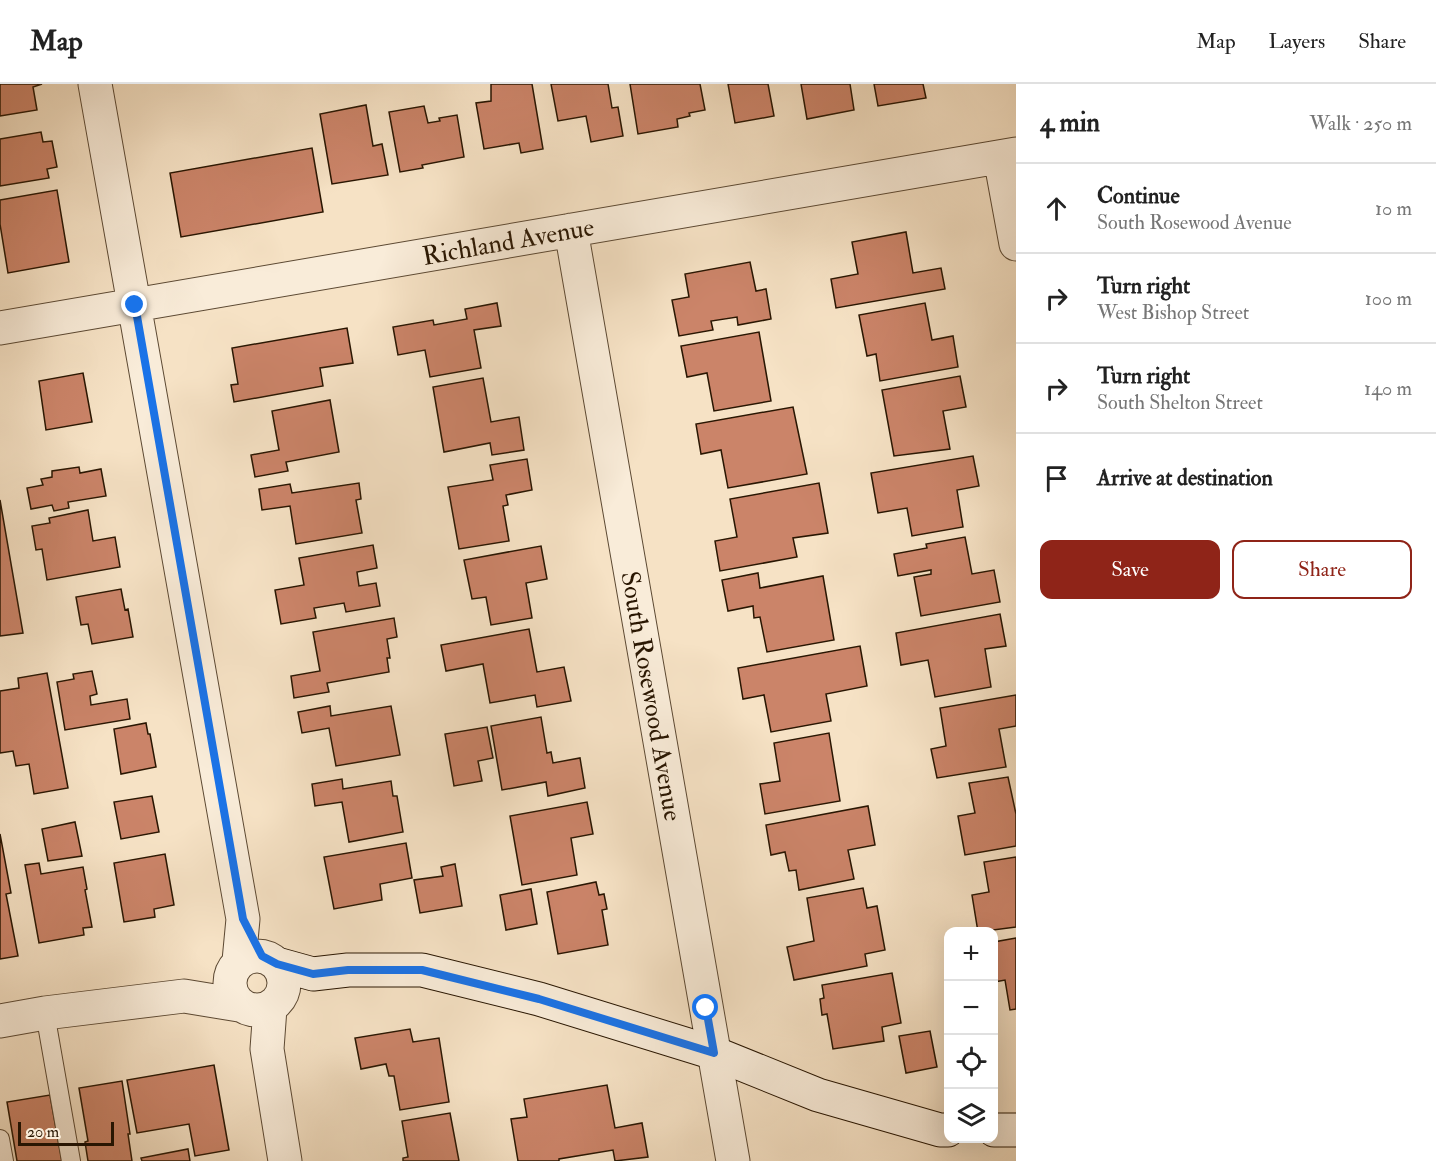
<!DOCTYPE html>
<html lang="en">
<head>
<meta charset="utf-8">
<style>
  :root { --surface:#fff; --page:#f6f6f6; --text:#222; --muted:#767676; --line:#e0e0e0; --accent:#8f2418 }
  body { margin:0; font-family:"IM FELL Double Pica",serif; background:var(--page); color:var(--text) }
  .controls { position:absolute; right:18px; bottom:18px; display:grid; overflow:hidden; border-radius:12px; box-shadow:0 6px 24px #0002 }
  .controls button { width:54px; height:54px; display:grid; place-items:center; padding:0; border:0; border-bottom:2px solid var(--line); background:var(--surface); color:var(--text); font:30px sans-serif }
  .scale { position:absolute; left:18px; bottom:15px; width:96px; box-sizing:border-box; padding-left:6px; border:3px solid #291602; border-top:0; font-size:16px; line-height:21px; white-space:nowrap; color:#291602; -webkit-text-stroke:4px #f9ecd9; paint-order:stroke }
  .stop { position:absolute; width:18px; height:18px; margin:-14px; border:4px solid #1a73e8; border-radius:50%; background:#fff }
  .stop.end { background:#1a73e8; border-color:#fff; box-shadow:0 2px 6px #0008 }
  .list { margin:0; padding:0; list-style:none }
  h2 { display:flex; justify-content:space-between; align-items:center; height:78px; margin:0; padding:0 24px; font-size:26px }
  h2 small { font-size:20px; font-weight:400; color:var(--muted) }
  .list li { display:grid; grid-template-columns:39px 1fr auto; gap:18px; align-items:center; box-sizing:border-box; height:90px; padding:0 24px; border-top:2px solid var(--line) }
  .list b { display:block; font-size:22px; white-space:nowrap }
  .list p { margin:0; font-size:20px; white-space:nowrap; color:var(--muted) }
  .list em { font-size:20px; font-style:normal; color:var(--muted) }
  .actions { display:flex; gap:12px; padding:18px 24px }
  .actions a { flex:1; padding:14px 0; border:2px solid var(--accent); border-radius:12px; text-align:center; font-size:21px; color:var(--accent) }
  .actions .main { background:var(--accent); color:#fff }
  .icon { flex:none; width:33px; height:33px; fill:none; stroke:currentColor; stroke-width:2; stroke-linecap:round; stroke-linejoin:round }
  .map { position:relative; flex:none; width:1016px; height:1077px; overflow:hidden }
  header { display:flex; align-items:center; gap:36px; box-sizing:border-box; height:84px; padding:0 30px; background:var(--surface); border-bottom:2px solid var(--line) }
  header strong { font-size:28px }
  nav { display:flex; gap:33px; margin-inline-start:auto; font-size:21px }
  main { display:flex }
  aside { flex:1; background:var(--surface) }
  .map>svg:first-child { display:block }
  .building { fill:#cb8469; stroke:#291602; stroke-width:1.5 }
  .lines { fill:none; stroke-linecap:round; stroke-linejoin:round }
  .lane-casing { stroke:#5c4933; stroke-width:20 }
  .street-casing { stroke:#5c4933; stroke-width:35 }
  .secondary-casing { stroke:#291602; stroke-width:35 }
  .lane { stroke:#f9ecd9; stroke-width:18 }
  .street { stroke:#f9ecd9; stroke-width:33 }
  .secondary { stroke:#f9ecd9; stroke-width:33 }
  .route { stroke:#1a73e8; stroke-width:8 }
  .labels { text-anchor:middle; stroke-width:4.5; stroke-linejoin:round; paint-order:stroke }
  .street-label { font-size:26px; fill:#291602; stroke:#f9ecd9 }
</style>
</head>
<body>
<header>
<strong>Map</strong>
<nav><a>Map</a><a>Layers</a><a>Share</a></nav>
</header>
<main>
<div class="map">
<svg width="1016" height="1077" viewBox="0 0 1016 1077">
  <rect width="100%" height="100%" fill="#f6e2c5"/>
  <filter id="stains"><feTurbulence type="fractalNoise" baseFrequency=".00333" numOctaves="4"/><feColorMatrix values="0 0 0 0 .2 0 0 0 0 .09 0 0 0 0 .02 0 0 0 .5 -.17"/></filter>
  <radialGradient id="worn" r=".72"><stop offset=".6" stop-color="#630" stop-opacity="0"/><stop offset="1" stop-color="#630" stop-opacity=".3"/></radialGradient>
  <path class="building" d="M0,0h42l-9,3 4,23 -37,6z
    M491,0h41l11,65 -22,4 -2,-10 -35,6 -8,-46 15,-2z
    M551,0h57l4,24 6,-1 5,29 -32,6 -5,-26 -28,5z
    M630,0h70l5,26 -16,3 1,3 -13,3 1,8 -40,7z
    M728,0h40l6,32 -39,7z
    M801,0h49l4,26 -47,9z
    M874,0h49l3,14 -48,8z
    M366,21l7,41 9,-2 6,31 -56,9 -12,-70z
    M424,22l4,17 12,-2 -1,-3 18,-3 7,42 -42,8 1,3 -23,4 -11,-60z
    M41,48l2,10 9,-1 5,26 -10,2 2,9 -49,8v-47z
    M312,64l11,64 -142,25 -11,-64z
    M57,106l12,72 -61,11 -8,-49v-24z
    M906,148l7,41 28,-5 4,21 -109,19 -5,-29 27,-5 -6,-32z
    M750,178l6,29 10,-2 5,30 -33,6 -1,-8 -26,4 2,9 -34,6 -7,-36 17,-3 -4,-23z
    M497,219l4,23 -27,4 7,38 -51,9 -5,-27 -27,5 -5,-28 40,-7 1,5 33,-6 -2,-10z
    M925,219l7,37 21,-4 5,31 -78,14 -4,-27 -9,2 -8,-41z
    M347,244l6,35 -33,5 3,18 -89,16 -3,-17 7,-1 -6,-36z
    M759,248l12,69 -57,10 -7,-38 -20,4 -6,-31z
    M83,289l9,49 -46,8 -7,-49z
    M960,292l6,31 -23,4 7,38 -56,7 -12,-66z
    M483,294l8,44 28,-5 5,33 -32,5 -2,-12 -46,9 -11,-65z
    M330,316l9,52 -53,10 2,9 -33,6 -4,-22 28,-5 -7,-39z
    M793,323l14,67 -79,14 -7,-38 -20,4 -5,-30z
    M973,372l6,30 -22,4 6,37 -51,9 -5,-28 -29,5 -7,-40z
    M527,375l5,31 -26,5 2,10 -5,1 6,35 -50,8 -11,-62 45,-7 -3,-15z
    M79,383l1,6 21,-4 5,27 -38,6 1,6 -15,3 -2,-6 -21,4 -4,-21 16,-3 -2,-6 11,-2v-6z
    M359,399l2,16 -5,1 6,33 -66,11 -6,-38 -28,4 -3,-21 31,-5 2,9z
    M819,399l9,50 -35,5 4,19 -77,14 -5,-30 22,-4 -7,-38z
    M0,416l23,133 -23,3z
    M88,426l5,31 22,-4 5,30 -73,13 -5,-31 -6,1 -4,-24 18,-3 -1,-5z
    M965,453l7,37 22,-4 6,32 -79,14 -7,-39 17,-3v-4l-33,6 -4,-22 33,-6 -1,-4z
    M373,461l4,23 -20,4 2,14 17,-3 4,23 -34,6 -2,-9 -30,5 2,10 -35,6 -6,-34 29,-5 -5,-27z
    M541,462l6,33 -21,4 6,35 -41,7 -5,-28 -14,2 -8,-39z
    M758,489l2,15 63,-12 11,64 -67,12 -7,-35 -6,1 -1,-12 -25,5 -6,-31z
    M121,505l4,21 3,-1 5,28 -41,7 -4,-20 -7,1 -5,-28z
    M1000,530l6,32 -21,3 6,38 -56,10 -7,-37 -27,5 -5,-32z
    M394,534l3,19 -10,2 3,19h-3l2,14 -62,11 2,9 -35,6 -3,-22 29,-5 -7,-39z
    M529,545l8,43 27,-5 7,34 -34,6 -2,-12 -45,8 -7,-39 -37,7 -5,-26z
    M860,562l7,40 -41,8 5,27 -60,11 -7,-37 -21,4 -5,-31z
    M92,587l5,23 -7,2 1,9 36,-6 3,20 -65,11 -8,-48 17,-3 -1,-5z
    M47,589l21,115 -34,6 -5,-30 -13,2 -3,-15 -13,2v-62l19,-3 -1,-10z
    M1016,611v31l-17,3 7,38 -69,11 -6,-29 15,-3 -6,-38z
    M330,622l1,10 60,-10 9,49 -64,11 -7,-38 -27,5 -4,-21z
    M541,633l6,36 4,-1 2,11 27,-5 5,30 -37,8 -2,-14 -44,8 -11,-64z
    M146,639l2,11h2l6,33 -35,7 -7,-45z
    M487,643l6,31 -15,3 4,20 -28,5 -9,-52z
    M829,649l11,68 -75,13 -5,-30 20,-3 -6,-38z
    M1008,693l8,37v32l-51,9 -7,-39 17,-3 -6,-30z
    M342,695l1,10 48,-8 2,15h4l6,36 -54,10 -7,-40 -27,4 -3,-22z
    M152,712l7,36 -38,7 -7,-37z
    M587,718l6,32 -22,4 6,37 -55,10 -12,-69z
    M868,722l7,39 -27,5 6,29 -55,11 -3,-20 -7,1 -4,-19 -14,3 -5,-30z
    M75,738l7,34 -34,5 -6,-32z
    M0,750l11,59 -5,1 12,62 -18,3z
    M406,759l6,35 -32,6 2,16 -48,9 -10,-52z
    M165,770l9,51 -20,4 1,8 -31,5 -10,-59z
    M1016,773v70l-38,5 -6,-37 17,-3 -5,-30z
    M39,779l2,11 42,-7 4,22 -2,1 7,37 -9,1 1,7 -45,8 -14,-78z
    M455,780l7,42 -42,7 -6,-33 29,-4 -2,-9z
    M596,798l3,13 5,-1 3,15 -5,1 6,35 -50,9 -11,-62z
    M863,804l4,20 10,-2 8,44 -20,4 2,12 -73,14 -7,-33 27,-6 -7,-43z
    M531,805l6,35 -31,6 -6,-35z
    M1016,854v71l-6,1 -5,-30 -11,2v-40z
    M892,889l9,50 -19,4 2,14 -51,8 -6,-35 -5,1 -2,-16 4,-1 -2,-13z
    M410,945l3,13 26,-4 10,64 -49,8 -6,-34h-5l-3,-12 -25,5 -6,-31z
    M930,947l7,36 -31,6 -7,-37z
    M214,981l15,85 -34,6 -6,-32 -52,9 -10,-53z
    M122,997l8,53h-2l4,27h-44l-3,-19 3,-1 -9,-53z
    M607,1001l8,43 27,-5 6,34 -33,4 -2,-11 -54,9v2h-41l-7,-42 16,-2 -3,-18z
    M50,1011l12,66h-45l-10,-59z
    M450,1029l9,48h-56v-3l5,-1 -6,-36z
    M188,1065l2,12h-48l-1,-3z"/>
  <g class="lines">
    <defs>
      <path id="lane" d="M45,929l26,148
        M0,1055l4,22"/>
      <path id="street" d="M95,0l148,835 -4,42
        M1000,73l16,87
        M571,146l162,931
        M0,244l1016,-174
        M230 899a27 27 0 1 1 54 0a27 27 0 1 1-54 0Z
        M270,924l-3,41 18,112
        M0,937l45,-8 139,-17 55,9"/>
      <path id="secondary" d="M277,880l36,10 35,-4h74l117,29 175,54 104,42 122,35h8
        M994,1046h22"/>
    </defs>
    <use href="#lane" class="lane-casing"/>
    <use href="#street" class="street-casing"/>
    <use href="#secondary" class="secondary-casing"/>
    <use href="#lane" class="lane"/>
    <use href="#street" class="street"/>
    <use href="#secondary" class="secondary"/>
  </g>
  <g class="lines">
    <path class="route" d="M135,221l108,614 19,37 15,8 36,10 35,-4h74l117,29 175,54 -8,-45"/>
  </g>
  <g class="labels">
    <g class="street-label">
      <text transform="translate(508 157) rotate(-10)" y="9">Richland Avenue</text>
      <text transform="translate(652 612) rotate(80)" y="9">South Rosewood Avenue</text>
    </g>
  </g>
  <rect width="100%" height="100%" filter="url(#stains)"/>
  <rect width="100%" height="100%" fill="url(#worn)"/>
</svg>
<div class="controls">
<button>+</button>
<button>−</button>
<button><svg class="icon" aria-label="locate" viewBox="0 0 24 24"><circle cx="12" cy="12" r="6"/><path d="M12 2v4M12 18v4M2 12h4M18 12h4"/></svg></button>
<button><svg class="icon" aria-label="layers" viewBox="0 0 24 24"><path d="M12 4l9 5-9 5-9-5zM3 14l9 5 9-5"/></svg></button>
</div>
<div class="scale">20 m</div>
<div class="stop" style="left:706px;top:924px"></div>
<div class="stop end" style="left:135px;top:221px"></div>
</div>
<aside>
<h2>4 min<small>Walk · 250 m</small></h2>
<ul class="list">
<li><svg class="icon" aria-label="ahead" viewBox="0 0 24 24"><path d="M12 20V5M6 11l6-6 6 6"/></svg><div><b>Continue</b><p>South Rosewood Avenue</p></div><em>10 m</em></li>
<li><svg class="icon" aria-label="right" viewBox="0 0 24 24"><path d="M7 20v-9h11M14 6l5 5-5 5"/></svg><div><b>Turn right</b><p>West Bishop Street</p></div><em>100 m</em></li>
<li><svg class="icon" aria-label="right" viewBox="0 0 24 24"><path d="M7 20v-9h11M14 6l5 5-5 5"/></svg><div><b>Turn right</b><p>South Shelton Street</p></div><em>140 m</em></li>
<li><svg class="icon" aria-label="arrive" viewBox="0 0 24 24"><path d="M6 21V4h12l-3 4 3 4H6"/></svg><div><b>Arrive at destination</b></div></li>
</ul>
<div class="actions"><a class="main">Save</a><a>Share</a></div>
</aside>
</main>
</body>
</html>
